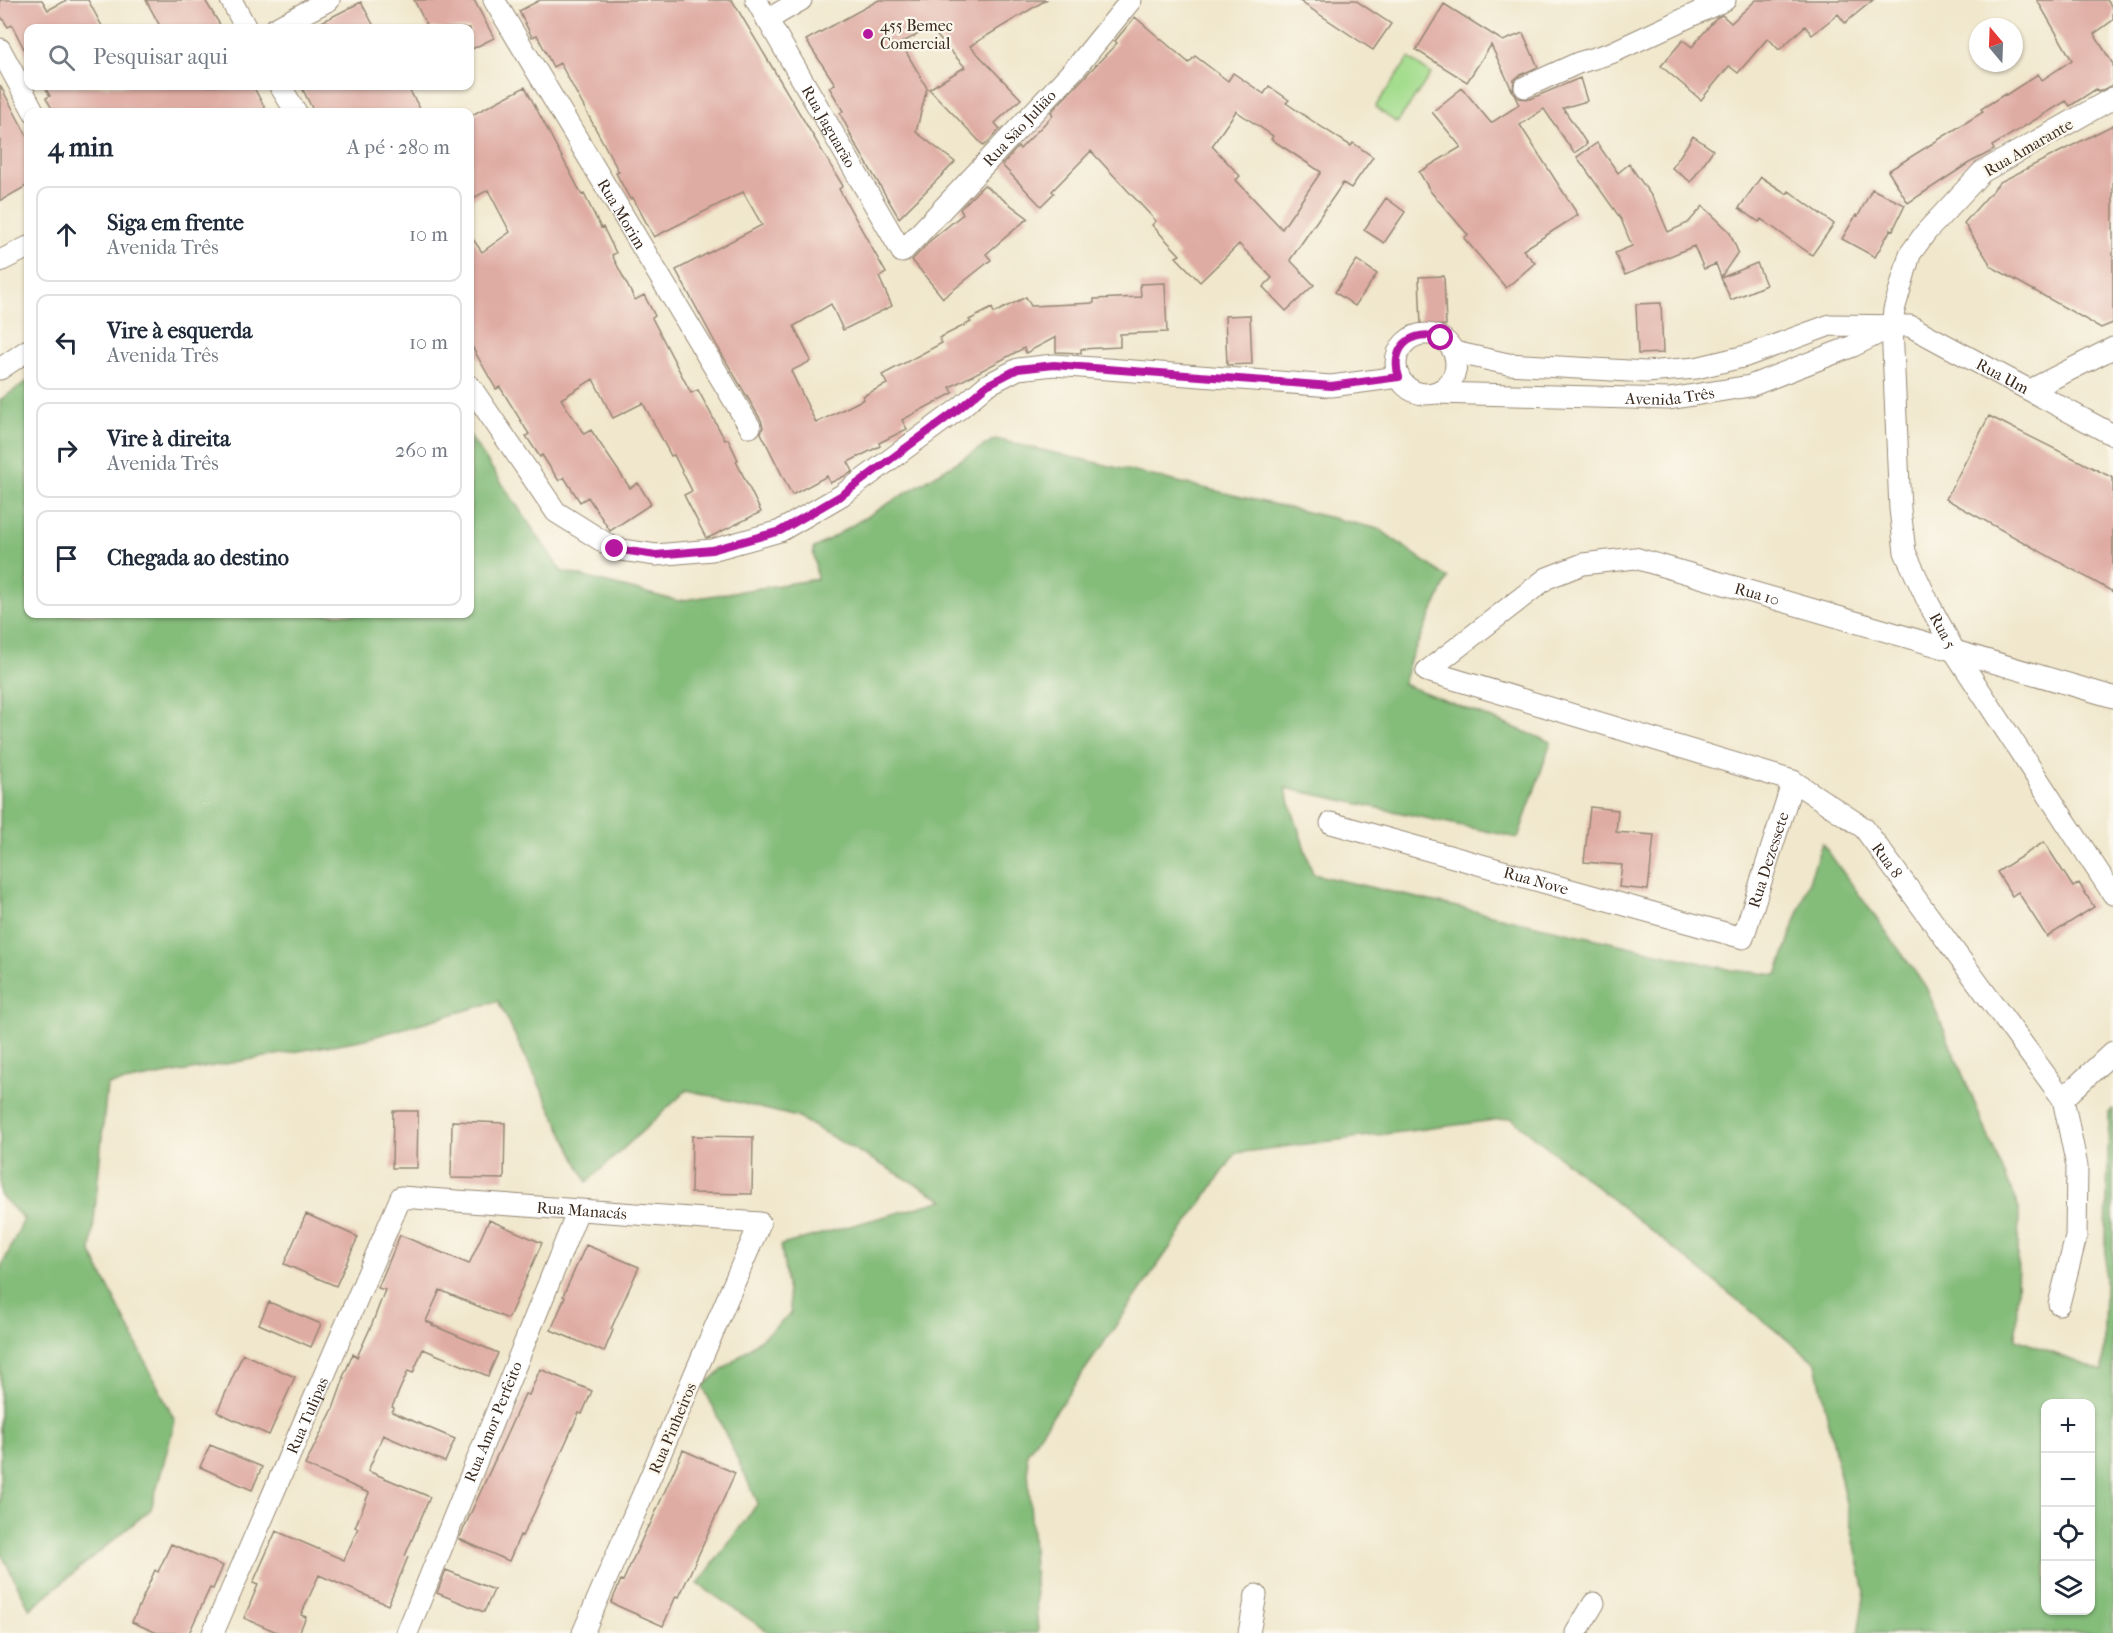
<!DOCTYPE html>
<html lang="pt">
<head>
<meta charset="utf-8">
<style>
  :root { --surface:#fff; --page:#f2f2f3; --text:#1f2937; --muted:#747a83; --line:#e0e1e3 }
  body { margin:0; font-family:"IM FELL French Canon",serif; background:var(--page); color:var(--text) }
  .controls { position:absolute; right:18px; bottom:18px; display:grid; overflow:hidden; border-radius:12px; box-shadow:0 2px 4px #0004 }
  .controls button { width:54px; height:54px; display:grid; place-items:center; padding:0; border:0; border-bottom:2px solid var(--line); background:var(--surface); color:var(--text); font:30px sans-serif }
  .compass { position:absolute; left:1969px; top:18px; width:54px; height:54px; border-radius:50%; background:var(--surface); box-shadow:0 2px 4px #0004; rotate:341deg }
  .stop { position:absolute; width:18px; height:18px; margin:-14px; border:4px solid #b5179e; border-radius:50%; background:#fff }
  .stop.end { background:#b5179e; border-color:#fff; box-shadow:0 2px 6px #0008 }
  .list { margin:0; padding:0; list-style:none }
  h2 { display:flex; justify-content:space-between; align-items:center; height:78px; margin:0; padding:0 24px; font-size:26px }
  h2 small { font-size:20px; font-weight:400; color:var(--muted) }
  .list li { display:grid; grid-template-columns:39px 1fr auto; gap:18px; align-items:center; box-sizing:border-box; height:96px; margin:0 12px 12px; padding:0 12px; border:2px solid var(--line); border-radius:12px }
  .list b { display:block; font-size:22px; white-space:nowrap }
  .list p { margin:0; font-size:20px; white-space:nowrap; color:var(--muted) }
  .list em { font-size:20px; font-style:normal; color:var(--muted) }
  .icon { flex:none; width:33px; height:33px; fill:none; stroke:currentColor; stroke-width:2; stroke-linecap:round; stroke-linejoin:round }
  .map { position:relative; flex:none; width:2113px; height:1633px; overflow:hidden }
  .search { position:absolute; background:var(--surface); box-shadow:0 2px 4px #0004; left:24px; top:24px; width:450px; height:66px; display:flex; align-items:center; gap:15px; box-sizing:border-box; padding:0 21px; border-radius:12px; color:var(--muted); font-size:22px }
  .panel { position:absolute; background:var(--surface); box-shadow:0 2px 4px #0004; left:24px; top:108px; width:450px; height:510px; border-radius:12px }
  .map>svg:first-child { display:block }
  .green { fill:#a5dd8f; stroke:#708456; stroke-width:1.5 }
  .forest { fill:#84bc7a; stroke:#60734c; stroke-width:1.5; fill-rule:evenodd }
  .building { fill:#dfaca3; fill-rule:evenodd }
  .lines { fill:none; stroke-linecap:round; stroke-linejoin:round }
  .minor-casing { stroke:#968875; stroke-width:23 }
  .minor { stroke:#fff; stroke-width:21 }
  .route { stroke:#b5179e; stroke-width:8 }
  .poi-dot { fill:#b5179e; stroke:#fbf7ec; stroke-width:2 }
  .labels { text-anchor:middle; stroke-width:4.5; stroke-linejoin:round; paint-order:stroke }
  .poi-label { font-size:16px; fill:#3b2a1e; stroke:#fbf7ec; text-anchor:start }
  .street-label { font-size:16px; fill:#3b2a1e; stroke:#fbf7ec }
</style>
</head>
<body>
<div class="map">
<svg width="2113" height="1633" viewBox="0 0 2113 1633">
  <rect width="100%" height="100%" fill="#fbf7ec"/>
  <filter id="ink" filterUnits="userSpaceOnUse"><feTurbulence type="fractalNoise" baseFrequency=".0167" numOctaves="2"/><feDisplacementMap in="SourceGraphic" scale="12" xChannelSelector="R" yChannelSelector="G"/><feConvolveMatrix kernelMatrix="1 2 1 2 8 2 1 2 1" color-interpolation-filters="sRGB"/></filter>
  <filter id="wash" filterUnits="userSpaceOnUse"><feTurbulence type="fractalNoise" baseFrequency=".008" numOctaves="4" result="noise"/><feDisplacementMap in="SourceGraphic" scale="24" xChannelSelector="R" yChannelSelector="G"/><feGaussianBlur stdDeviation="1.35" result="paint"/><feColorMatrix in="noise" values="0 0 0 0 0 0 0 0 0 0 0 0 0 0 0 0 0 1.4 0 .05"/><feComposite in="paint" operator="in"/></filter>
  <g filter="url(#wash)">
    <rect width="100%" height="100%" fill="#f0e7cc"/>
    <path class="green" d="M1409,58l22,16 -34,49 -22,-16z"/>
    <path class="forest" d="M28,381v233h442v-178l91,135 117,30 139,-22 -4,-30 182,-110 384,90 69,49 -38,82 -7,24 148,58 -33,96 -233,-50 28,86 419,96 45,5 45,-132 104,144 93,222 -3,130 87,33 6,-260 4,-3v524h-255l7,-41 -49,-229 -305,-245 -275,35 -209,300 11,180h-268l-72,-49 60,-81 -55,-117 88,-72 -10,-69 163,-45 -147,-83 -110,-27 -100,92 -89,-181 -132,38 -259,46 -16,167 84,169 -24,88 -121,100 -30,-58v-281l24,-51 -24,-24v-795zM2046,1404h44v206h-44z"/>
    <g id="blocks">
      <path class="building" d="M0,0h42l6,10 19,-10h21l15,28h-75v29l-16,-32 -4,2 -8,-12z
        M146,0h59l17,28h-61z
        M414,0h60l20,38 -24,12v-22h-42z
        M540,0h192l111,186 -4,3 47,84 -7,4 13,29 -49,24 -12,-26 -37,22 17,35 -20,10 25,52 48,-24 -1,-3 24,-12 -5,-9 60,-32 -3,-5 32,-16 -2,-2 23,-12 2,5 32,-16 5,9 63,-3v-4l47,-2 -1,-13 25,-1 2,49 -47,2v13l-39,2v4l-25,-1v-15l-30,16 -2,-5 -74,39 3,6 -51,27 5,9 -28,14 1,3 -32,16 5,9 -2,2 -21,10 -3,-7 -35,19 -31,-62 2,-6 -2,-7 -44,-74 -41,-76 86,-45 -19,-33 -89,45 -21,-39 -3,1 -14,-26 3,-1 -59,-109 -7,4 -16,-32 -5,2 -13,-26z
        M879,0h167l-76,46 51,53 -26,24 5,6 -16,17 -55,-57 36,-22 -35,-39 -29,15 26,45 -11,44 39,30 -56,56 -49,-83h1l-11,-22 3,-2 -14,-24 6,-3 -29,-44z
        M1298,0h57l36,24 -18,26z
        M1756,0h117l-28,23 -7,-9 -26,21 -7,-9 -26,24 -11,-12 -30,35 -9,-7 -28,34 -40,-34 22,-26 9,7 24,-29 6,-3 9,8z
        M2037,0h70l6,8v12l-19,14 19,30v21l-15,7 -2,-3 -26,17 -4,-5 -74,45 2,4 -25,13 -61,40 -20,-32 95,-59 -2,-3 24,-15 1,1 32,-21 4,6 30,-20z
        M361,2l14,26h-65z
        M1444,4l59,37 20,-8 15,34 -18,8 -6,5 -1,12 5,6 12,1 50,-21 7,23 -24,7 24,36 -13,9 -30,-44 -24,16 58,90 -55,35 12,13 -29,25 -42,-50 4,-3 -37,-43 -12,-20 42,-25 -29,-35 30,-24 29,35 28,-18 -28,-60 -24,37 -51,-32z
        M1135,17l54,46 6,-7 33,25 5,-8 31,21 5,-8 20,14 -3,3 31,21 34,22 2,-3 20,14 -22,31 -8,-5 -53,77 24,25 -28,26 -23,-24 9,-9 -33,-34 -39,38 -24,-25 4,-2 -28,-30 4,-4 -65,-70 -39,40 2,2 -13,13 -39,-41 16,-18 2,2 33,-34 -2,-3 66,-69 -2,-2zM1236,111l37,25 -2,3 50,33 -39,57 -46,-49 4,-4 -28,-30z
        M0,85l28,53v47l-28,16z
        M44,86h209l14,26h-213l-8,-14 4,-2z
        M301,86h106l15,26h-108z
        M525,87l57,108 2,-1 17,34 2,-1 13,26 -4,2 23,45 9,-5 11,21 -3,2 39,75 7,-3 27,50 3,-1 10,21 -2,1 25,51 -51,25 -4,1 -22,-43 8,-4 -18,-36 -3,1 -28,-53 -30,15 -20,-39 -32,20 23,35 7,-4 39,58 8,-5 13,21 -41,27 -22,-34 -8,5 -16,-25 -5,4 -17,-26 -2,2 -14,-21 3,-2 -29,-47 -4,2 -26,-46v-108l12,17 28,-20 -22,-42 -18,10v-84z
        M2113,125v198l-12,5 -109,-61 -28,-44 36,-41z
        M1693,136l20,14 -22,32 -19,-14z
        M1597,143l21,30 11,-9 26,37 13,31 20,-9 15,-17 26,25 9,21 -17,25 -5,-13 -12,5 -10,-23 -69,29 -10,-22 17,-7 -11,-27 -44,-62z
        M1761,177l26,17 2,-3 45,33 -22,31 -51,-36 -2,3 -20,-14z
        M984,185l44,33 -42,36 5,6 -48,38 -31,-38 19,-20 32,-26 -3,-5z
        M1872,189l33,16 -12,25 -2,-1 -16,28 -33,-18 14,-24 2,1z
        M1386,198l19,14 -21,31 -20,-13z
        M1357,260l20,14 -22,32 -20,-14z
        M1757,263l9,22 -35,15 -10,-22z
        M1444,276l2,49 -25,1 -2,-49z
        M1661,303l2,50 -25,1 -2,-50z
        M1250,315l2,49 -25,1 -2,-49z
        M1989,416l124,62v114l-167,-93z
        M1590,807l28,3 -2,22 38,3 -6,55 -29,-3 3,-22 -38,-3z
        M2044,842l29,45 6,-4 15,24 -47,30 -29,-45 -6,4 -15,-24z
        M393,1111h25l-1,57h-25z
        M452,1121l53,2 -1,56 -53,-1z
        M692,1136l61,1 -1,57 -61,-1z
        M306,1214l52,23 -22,49 -52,-22z
        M489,1220l53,23 -34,76 -68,-29 -14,31 7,3 -1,1 66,28 -10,23 -65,-27 -10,24 -5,-2 -16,36 2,1 -2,4 63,27 -10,23 -62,-27 -15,36 62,26 -25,59 3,1 -20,48 -69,-30 -18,40 5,2 -7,16h-20l-35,-15 14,-33 -5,-2 23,-52 68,29 14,-32 -3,-1 14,-34 -64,-28 28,-56 11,-31 -1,-1 10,-23 4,3 15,-33 13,-34 -7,-2 22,-53 69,29z
        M586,1245l53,22 -28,62 2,1 -9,22 -53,-22 14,-33 -2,-1z
        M269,1302l52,22 -10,23 -52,-23z
        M243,1354l52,23 -26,58 -52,-23z
        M540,1369l52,22 -10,23 -3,-1 -45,100 -12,23 -2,-1 -11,26 -50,-22 66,-145 4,1z
        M210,1445l52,22 -10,23 -52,-23z
        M683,1450l52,23 -32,72 -24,52 -3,-1 -13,30 -52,-23 10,-23 2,1 25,-55 1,1z
        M171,1544l52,22 -10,23 -3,-1 -21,45h-32l-25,-11 23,-52 3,2z
        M446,1570l48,20 -10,22 -47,-19z"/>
    </g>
  </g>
  <g filter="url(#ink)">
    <use href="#blocks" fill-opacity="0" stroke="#968875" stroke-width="1.5"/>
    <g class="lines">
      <defs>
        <g id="minor">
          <path d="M231,0l15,28"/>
          <path id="s1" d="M494,0l256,427"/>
          <path id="s2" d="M756,0l146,252 177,-188 52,-64"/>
          <path d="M767,20l34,-20"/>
          <path d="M276,28l53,-28"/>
          <path d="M0,49l34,63"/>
          <path d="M280,86l16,26"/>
          <path d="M1525,87l53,-24 33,-10 114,-53"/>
          <path id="s3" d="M2113,98l-131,74 -56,60 -16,22 -16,56 -2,16 8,183 5,43 24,52 27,50 157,240"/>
          <path d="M0,261l28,-14"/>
          <circle cx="1426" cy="364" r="30"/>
          <path id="s4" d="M1454,352l54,12 138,8 50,-4 50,-12 84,-31 80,1 203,109"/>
          <path d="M0,369l28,-19"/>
          <path d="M470,386l86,126 59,37 41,6 56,-5 68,-19 62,-36 118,-87 27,-23 31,-16 36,-4 277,21 68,-9"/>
          <path d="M2030,390l83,-42"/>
          <path id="s5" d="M1434,393l235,6 81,-13 103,-40 36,-18"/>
          <path id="s6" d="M1427,671l366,110 71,47 199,271 14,67 -1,71 -17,67"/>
          <path id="s7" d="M1427,671l120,-93 36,-14 52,-6 478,139"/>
          <path id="s8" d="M1331,823l412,115 50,-157"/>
          <path d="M2063,1099l50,-47"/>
          <path id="s9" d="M213,1633l188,-436 359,26 -177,410"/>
          <path id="s10" d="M407,1633l171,-422"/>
          <path d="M1249,1633l7,-38"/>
          <path d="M1576,1633l18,-30"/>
        </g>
      </defs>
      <use href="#minor" class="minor-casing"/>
      <use href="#minor" class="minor"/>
    </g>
  </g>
  <g class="lines" filter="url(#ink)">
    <path class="route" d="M615,549l41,6 56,-5 68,-19 62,-36 118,-87 27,-23 31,-16 36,-4 277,21 68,-9c-10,-30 14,-49 42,-39"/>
  </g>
  <circle class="poi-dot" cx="868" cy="34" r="6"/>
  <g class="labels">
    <g class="poi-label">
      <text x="880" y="31">455 Bemec<tspan x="880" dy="18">Comercial</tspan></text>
    </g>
    <g class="street-label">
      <text dy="6" stroke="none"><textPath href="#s2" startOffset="146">Rua Jaguarão</textPath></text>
      <text dy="6" stroke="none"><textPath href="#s2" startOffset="462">Rua São Julião</textPath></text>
      <text transform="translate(2028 147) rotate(-30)" y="6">Rua Amarante</text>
      <text dy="6" stroke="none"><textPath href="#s1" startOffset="249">Rua Morim</textPath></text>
      <text dy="6" stroke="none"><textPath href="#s4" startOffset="570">Rua Um</textPath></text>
      <text dy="6" stroke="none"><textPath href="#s5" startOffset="236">Avenida Três</textPath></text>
      <text dy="6" stroke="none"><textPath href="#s7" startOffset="370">Rua 10</textPath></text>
      <text dy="6" stroke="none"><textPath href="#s3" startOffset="648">Rua 5</textPath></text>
      <text dy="6" stroke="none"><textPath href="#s8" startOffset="510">Rua Dezessete</textPath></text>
      <text dy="6" stroke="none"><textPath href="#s6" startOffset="507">Rua 8</textPath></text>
      <text dy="6" stroke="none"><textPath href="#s8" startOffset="213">Rua Nove</textPath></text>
      <text dy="6" stroke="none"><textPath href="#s9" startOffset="656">Rua Manacás</textPath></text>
      <text dy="6" stroke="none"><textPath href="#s9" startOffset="237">Rua Tulipas</textPath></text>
      <text dy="6" stroke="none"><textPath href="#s10" startOffset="228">Rua Amor Perfeito</textPath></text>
      <text transform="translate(672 1428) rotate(-67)" y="6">Rua Pinheiros</text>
    </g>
  </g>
</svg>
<div class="controls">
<button>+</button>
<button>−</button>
<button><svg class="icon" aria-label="locate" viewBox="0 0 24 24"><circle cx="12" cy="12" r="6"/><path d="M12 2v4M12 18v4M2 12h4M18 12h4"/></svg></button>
<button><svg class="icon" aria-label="layers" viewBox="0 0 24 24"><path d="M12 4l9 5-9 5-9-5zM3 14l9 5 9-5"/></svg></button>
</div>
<svg class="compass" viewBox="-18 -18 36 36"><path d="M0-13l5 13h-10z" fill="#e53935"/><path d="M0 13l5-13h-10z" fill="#747a83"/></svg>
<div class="stop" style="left:1441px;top:338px"></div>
<div class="stop end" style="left:615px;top:549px"></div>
<div class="search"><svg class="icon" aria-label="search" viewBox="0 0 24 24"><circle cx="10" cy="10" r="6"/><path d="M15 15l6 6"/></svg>Pesquisar aqui</div>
<section class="panel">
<h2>4 min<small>A pé · 280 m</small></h2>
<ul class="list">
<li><svg class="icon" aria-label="ahead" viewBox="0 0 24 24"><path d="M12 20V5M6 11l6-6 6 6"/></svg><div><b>Siga em frente</b><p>Avenida Três</p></div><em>10 m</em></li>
<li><svg class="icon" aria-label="left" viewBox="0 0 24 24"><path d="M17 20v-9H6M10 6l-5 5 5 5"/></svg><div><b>Vire à esquerda</b><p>Avenida Três</p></div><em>10 m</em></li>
<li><svg class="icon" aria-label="right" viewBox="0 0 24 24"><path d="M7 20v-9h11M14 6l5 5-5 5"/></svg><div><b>Vire à direita</b><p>Avenida Três</p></div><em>260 m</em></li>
<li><svg class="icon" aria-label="arrive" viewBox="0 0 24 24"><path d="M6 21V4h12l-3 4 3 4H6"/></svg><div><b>Chegada ao destino</b></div></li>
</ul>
</section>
</div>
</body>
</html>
